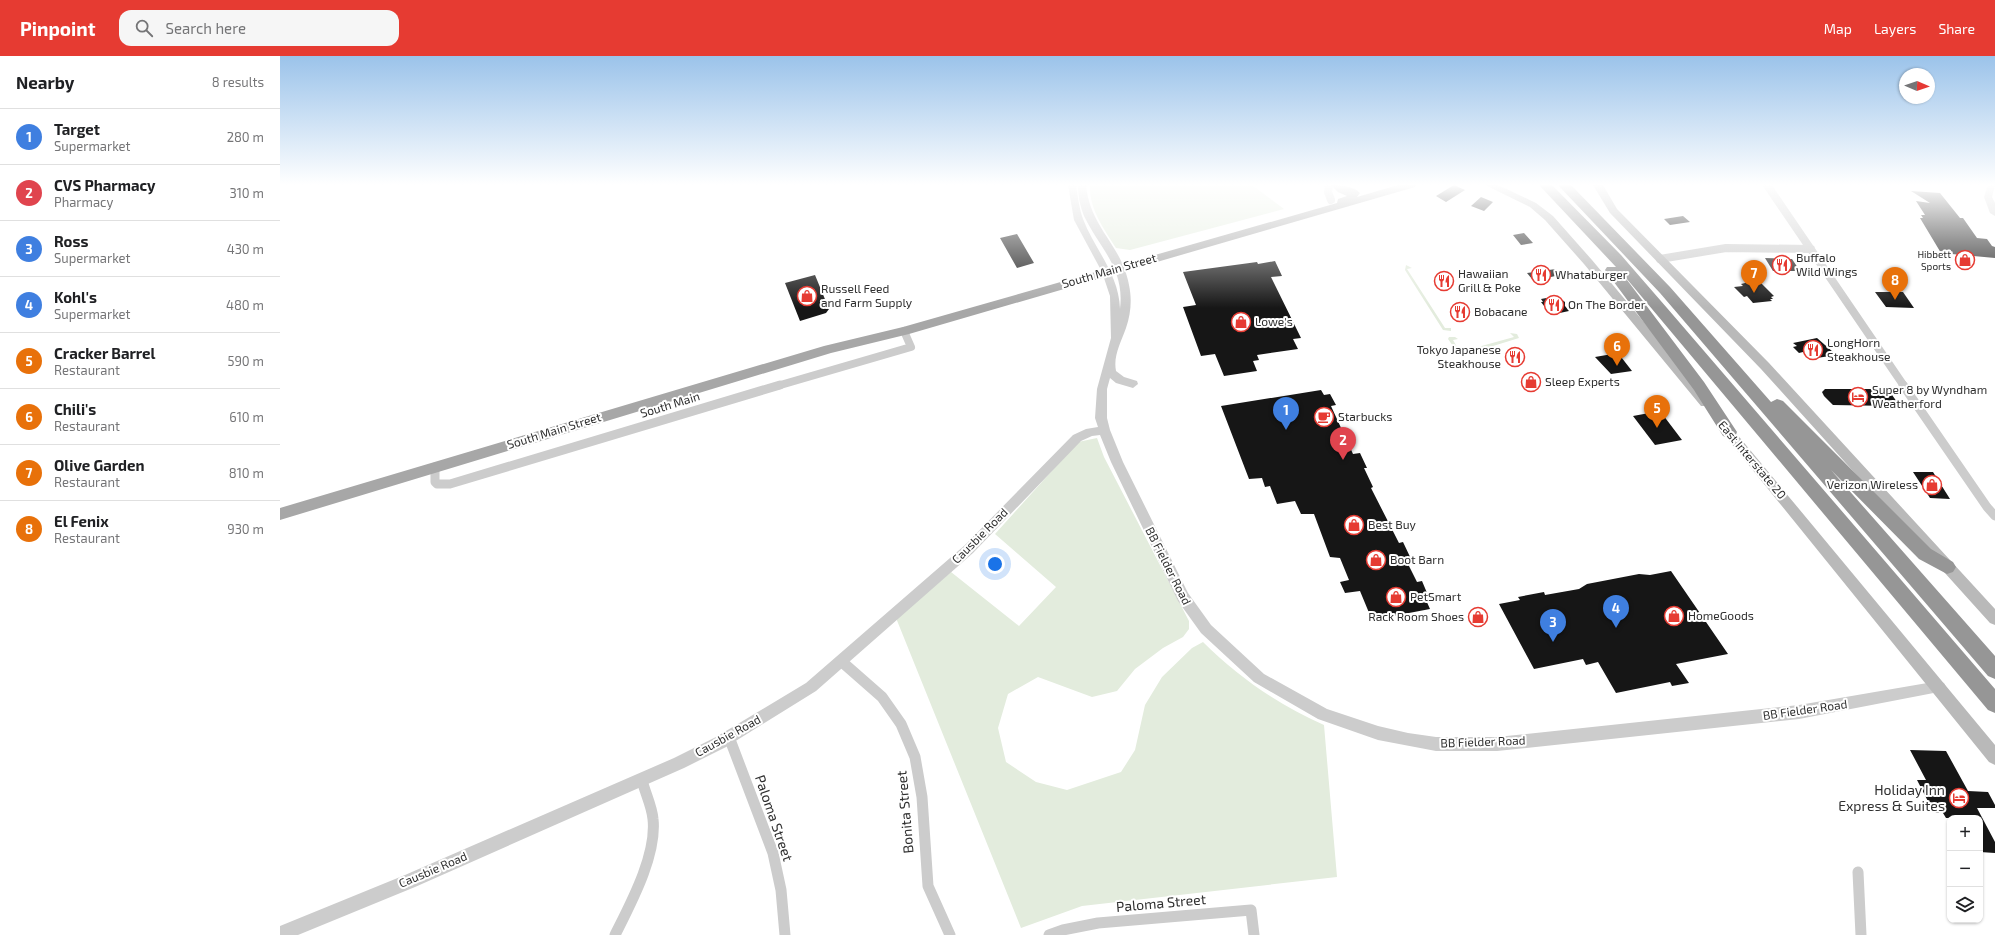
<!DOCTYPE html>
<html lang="en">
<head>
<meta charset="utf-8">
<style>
  :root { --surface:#fff; --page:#f6f6f6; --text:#202124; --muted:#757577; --line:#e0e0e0; --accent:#e63b32 }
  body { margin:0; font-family:"Exo 2",sans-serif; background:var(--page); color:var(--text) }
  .controls { position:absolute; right:12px; bottom:12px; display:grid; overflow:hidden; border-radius:8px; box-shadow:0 1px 3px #0004 }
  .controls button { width:36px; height:36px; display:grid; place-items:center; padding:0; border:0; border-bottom:1px solid var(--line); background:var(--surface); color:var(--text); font:20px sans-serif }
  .compass { position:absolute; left:1619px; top:12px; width:36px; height:36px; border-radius:50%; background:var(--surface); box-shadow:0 1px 3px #0004; rotate:92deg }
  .you { position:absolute; left:715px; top:508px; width:14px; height:14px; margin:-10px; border:3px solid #fff; border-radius:50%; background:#1a73e8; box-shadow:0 0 0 6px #1a73e833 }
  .badge { display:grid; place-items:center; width:26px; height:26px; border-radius:50%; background:var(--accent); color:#fff; font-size:13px; font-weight:700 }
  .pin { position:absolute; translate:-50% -33px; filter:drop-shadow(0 1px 2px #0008) }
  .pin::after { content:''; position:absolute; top:21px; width:14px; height:12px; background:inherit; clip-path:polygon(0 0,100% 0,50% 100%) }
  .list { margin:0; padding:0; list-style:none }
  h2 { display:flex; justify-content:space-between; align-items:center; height:52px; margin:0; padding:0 16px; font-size:17px }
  h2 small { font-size:13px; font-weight:400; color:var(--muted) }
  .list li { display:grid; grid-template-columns:26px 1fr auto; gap:12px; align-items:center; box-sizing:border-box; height:56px; padding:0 16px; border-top:1px solid var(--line) }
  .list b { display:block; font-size:15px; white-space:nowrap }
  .list p { margin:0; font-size:13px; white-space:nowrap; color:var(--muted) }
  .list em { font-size:13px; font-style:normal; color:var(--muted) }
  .icon { flex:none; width:22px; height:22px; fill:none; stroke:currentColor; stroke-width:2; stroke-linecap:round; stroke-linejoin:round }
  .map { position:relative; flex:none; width:1715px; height:879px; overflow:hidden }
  header { display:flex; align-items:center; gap:24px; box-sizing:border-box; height:56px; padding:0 20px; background:var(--accent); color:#fff }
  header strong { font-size:19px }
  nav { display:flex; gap:22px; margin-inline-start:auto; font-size:14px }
  .search { width:280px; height:36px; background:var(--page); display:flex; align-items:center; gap:10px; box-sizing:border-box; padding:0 14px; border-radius:12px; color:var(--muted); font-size:15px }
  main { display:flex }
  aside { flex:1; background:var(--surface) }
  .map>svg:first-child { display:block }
  .green { fill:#e3ecdd }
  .building { fill:#161616 }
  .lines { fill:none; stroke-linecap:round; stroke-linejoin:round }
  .minor-far2 { stroke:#ccc; stroke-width:8 }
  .minor-far1 { stroke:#ccc; stroke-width:9 }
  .minor { stroke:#ccc; stroke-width:11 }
  .tertiary { fill:#ccc; fill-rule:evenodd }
  .secondary { fill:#b9b9b9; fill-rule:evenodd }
  .primary { fill:#a7a7a7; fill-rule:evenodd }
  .motorway { fill:#969696; fill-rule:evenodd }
  .labels { text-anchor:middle; stroke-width:4; stroke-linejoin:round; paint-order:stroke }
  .far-poi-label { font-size:10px; fill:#2f2f2f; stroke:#fff; text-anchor:end }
  .poi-label { font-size:12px; fill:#2f2f2f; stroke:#fff; text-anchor:start }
  .street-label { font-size:12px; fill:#2f2f2f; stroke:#fff }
  .near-poi-label { font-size:14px; fill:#2f2f2f; stroke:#fff; text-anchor:end }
  .near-street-label { font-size:14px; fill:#2f2f2f; stroke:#fff }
</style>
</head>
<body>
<header>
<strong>Pinpoint</strong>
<div class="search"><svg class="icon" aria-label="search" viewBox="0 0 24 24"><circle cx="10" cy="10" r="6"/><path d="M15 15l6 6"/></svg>Search here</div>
<nav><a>Map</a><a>Layers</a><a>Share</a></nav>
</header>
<main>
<aside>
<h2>Nearby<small>8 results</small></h2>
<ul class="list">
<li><span class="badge" style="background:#3f7fe0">1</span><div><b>Target</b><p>Supermarket</p></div><em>280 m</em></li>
<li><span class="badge" style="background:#e0444e">2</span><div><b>CVS Pharmacy</b><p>Pharmacy</p></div><em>310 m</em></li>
<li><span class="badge" style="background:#3f7fe0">3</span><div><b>Ross</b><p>Supermarket</p></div><em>430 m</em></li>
<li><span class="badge" style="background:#3f7fe0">4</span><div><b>Kohl's</b><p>Supermarket</p></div><em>480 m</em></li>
<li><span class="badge" style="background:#e8710a">5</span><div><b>Cracker Barrel</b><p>Restaurant</p></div><em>590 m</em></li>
<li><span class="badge" style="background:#e8710a">6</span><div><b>Chili's</b><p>Restaurant</p></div><em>610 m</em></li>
<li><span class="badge" style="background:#e8710a">7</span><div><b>Olive Garden</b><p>Restaurant</p></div><em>810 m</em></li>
<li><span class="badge" style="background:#e8710a">8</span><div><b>El Fenix</b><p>Restaurant</p></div><em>930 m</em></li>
</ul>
</aside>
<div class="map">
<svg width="1715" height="879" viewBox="0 0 1715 879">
  <rect width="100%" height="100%" fill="#fff"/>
  <path class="green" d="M810,129h162l32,24 -154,41 -14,-2c-12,-19 -27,-39 -26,-63z
    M1126,209l6,3 -5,1 38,59h6v3l-8,-1 -38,-60z
    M1230,277l7,1 2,4 -55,17 -6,-2 -10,-14 1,-2h6l3,2 -5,1 4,7h7l3,3 47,-13z
    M817,382l7,19 85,164v8l-6,8 -20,11 -28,21 -18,22 -25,6 -54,-20 -30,17 -10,34 8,34 30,20 31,8 54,-18 14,-22 10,-45 17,-28 30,-29 11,-6c35,35 76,63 121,83l13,152 -255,29 -61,22 -125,-310 55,-46 68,54 37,-39 -61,-53 83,-92z"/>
  <path class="building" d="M1174,129l11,5 -19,12 -10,-6z
    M1631,135l29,2 20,25h3l14,20 10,1 5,7 3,1v11l-54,-5 -21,-35h3l-2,-3h4l-9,-14 14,2z
    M1201,141l12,5 -9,9 -13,-5z
    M1403,160l7,6 -20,3 -6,-6z
    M1244,177l9,10 -12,2 -8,-10z
    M737,178l17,29 -17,5 -17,-30z
    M1485,202l27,1 8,12h-27z
    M995,205l7,15 -11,1 30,61 -8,1 5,10 -41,6 2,5 -6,1 4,10 -33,5 -9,-22 -14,2 -18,-49 13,-2 -13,-33 74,-10 1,2z
    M1276,213l4,6 -23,5 -2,-2 -3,1 -5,-6z
    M535,219l14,34 -3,4 -26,8 -15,-38z
    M1469,226l2,2 9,-2 14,14 -3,1 2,2h-3l2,2 -19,2 -6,-7 -3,1 -10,-10 9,-1 -2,-2z
    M1595,236h28l11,16 -28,-1z
    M1277,240l8,6v4l4,5 -14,3 -3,-4 -4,1 -7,-9h2l-2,-3z
    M1537,282l16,14 -6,1 3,3 -20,3 -7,-7 -4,1 -6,-6 4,-1 -4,-3z
    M1338,297l14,18 -21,3 -16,-17z
    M1545,333h60l5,3 7,10 -5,4 -59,-1 -9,-9 -2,-4z
    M1041,334l3,5 6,-1 6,11 -5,1 22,48 7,-1 7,15h-3l9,19 -2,1 28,55 4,-1 9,19 -5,1 10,20 5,-1 8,19h-4l4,9 -58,11 -12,-29 -15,2 -5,-11 9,-2 -9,-22 -10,-1 -16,-43h-13l-6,-13 -18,3 -7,-18 -5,1 -3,-9 -13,1 -28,-73z
    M1380,355l22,29 -27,5 -22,-29z
    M1633,416h20l17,27 -20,-1z
    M1391,515l57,83 -52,10 13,19 -17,3 -2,-4 -54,11 -18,-31 -12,3 -3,-6 -49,10 -35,-65 21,-4 -2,-3 26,-5 1,3 34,-6 8,-5 52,-10 11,1z
    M1630,694l36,1 22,40 20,1 7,13v3h-18l18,34v11l-15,-1v-34h-34l-3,-5h-9l-17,-33h9z"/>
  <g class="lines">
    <path class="minor-far2" d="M1049,129l-1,7 3,8
      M1487,129l137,201
      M1380,203l66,-11 85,1
      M497,330l134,-39 -7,-16"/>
    <path class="minor-far1" d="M1623,329l84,122 8,9
      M155,411v15l2,2h13l330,-99"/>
    <path class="minor" d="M561,605l41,36 19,27 14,33 7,40 6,89 22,49
      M449,681l44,116 8,37 4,45
      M1578,816l3,63
      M335,879c16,-32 42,-80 38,-116 -1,-13 -8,-26 -11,-39
      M769,879l14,-5 35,-7 153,-13 3,25"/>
    <path class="tertiary" d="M788,129h8c2,12 3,23 7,34 12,31 36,55 37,90 5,-41 -20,-60 -36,-93 -4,-10 -6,-20 -6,-31h8c4,43 36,60 43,100 3,14 2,29 -3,43 -5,14 -13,28 -10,43l8,6 13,4 1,3 -5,4 -17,-5 -6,-5 -3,11v29l3,12 13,32 65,131 23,32 53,49 63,35 51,17 30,7 28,4h61l302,-32 140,-24 5,2 2,4 -2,4 -145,28 -302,32h-61l-58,-11 -60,-21 -64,-37 -53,-49 -23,-32 -67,-139 -11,-27 -8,1 -11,5 -108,112 -157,138 -90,56 -42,21 -269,119 -117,48h-18v-9l125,-51 269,-117 42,-21 90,-54 159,-138 108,-110 13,-6 12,-2 -3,-9 2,-29 14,-51 -1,-42 -8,-24 -28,-52z
      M1708,129h7l-3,12 3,6v13l-5,-3 -6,-16z"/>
    <path class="secondary" d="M1205,129h13l38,18 17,13 39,44 117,140 2,3 -2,3h-8l-117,-142 -39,-44 -15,-13z
      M1313,129h10l14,24 152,154 226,246v16l-5,-2 -229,-254 -151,-156z
      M1442,364l4,1 269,324v20l-6,-3 -271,-335 -2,-3 2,-3z"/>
    <path class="primary" d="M1051,129c8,0 23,1 29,8l-3,4 41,-12h18l-1,2 -506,147 -78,19 -551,167v-12l544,-162 79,-19 434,-124 1,-4 9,-3 -9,-4z"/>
    <path class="motorway" d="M1259,129h13l69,70 46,53 328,381v24l-7,-3 -367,-438 83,110 33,50 -2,4 -6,2 -6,-2 -29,-46 -89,-120 2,-3h9z
      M1278,129h13l99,102 101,115 6,-3 6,2 148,148 22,13 3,5 -3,5 -6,2 -28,-15 -88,-89 164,186v23l-7,-3 -328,-383z"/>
  </g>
  <linearGradient id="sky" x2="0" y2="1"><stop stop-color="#9bc3ea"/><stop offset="0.51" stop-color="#fff"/><stop offset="1" stop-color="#fff" stop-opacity="0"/></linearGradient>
  <rect width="1715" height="252" fill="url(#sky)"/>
  <defs>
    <symbol id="shop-ring" viewBox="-11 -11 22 22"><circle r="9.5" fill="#fff" stroke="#e63b32" stroke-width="1.5"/><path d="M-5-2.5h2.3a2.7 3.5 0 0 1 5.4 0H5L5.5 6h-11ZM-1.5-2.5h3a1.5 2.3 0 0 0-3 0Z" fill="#e63b32"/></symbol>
    <symbol id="restaurant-ring" viewBox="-11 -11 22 22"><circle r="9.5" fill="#fff" stroke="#e63b32" stroke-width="1.5"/><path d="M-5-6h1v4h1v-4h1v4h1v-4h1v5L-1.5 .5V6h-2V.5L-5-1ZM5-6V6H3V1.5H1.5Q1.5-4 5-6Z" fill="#e63b32"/></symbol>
    <symbol id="hotel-ring" viewBox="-11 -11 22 22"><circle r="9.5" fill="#fff" stroke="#e63b32" stroke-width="1.5"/><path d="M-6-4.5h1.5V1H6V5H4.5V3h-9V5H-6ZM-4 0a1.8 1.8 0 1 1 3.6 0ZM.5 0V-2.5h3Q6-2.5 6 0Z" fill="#e63b32"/></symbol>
    <symbol id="cafe-ring" viewBox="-11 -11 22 22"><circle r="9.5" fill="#fff" stroke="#e63b32" stroke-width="1.5"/><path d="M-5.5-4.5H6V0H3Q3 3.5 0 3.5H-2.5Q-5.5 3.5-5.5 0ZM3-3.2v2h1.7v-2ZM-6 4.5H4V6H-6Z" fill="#e63b32"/></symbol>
  </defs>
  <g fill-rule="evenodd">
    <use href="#shop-ring" x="1674" y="193" width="22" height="22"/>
    <use href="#restaurant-ring" x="1491" y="198" width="22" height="22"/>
    <use href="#restaurant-ring" x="1250" y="208" width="22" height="22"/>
    <use href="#restaurant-ring" x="1153" y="214" width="22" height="22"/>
    <use href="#shop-ring" x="516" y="229" width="22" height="22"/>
    <use href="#restaurant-ring" x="1263" y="238" width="22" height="22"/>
    <use href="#restaurant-ring" x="1169" y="245" width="22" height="22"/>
    <use href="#shop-ring" x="950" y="255" width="22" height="22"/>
    <use href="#restaurant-ring" x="1522" y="283" width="22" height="22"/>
    <use href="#restaurant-ring" x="1224" y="290" width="22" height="22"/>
    <use href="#shop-ring" x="1240" y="315" width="22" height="22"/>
    <use href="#hotel-ring" x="1567" y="330" width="22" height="22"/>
    <use href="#cafe-ring" x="1033" y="350" width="22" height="22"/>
    <use href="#shop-ring" x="1641" y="418" width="22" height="22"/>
    <use href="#shop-ring" x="1063" y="458" width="22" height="22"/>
    <use href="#shop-ring" x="1085" y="493" width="22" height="22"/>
    <use href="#shop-ring" x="1105" y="530" width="22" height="22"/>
    <use href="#shop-ring" x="1383" y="549" width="22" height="22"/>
    <use href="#shop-ring" x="1187" y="550" width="22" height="22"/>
    <use href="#hotel-ring" x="1668" y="731" width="22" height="22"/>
  </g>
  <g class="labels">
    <g class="far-poi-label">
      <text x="1671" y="202">Hibbett<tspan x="1671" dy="12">Sports</tspan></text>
    </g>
    <g class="poi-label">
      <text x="1516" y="206">Buffalo<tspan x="1516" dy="14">Wild Wings</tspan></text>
      <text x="1178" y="222">Hawaiian<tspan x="1178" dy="14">Grill &amp; Poke</tspan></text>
      <text x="1275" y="223">Whataburger</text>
      <text x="541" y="237">Russell Feed<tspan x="541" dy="14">and Farm Supply</tspan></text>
      <text x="1288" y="253">On The Border</text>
      <text x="1194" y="260">Bobacane</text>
      <text x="975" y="270">Lowe's</text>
      <text x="1547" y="291">LongHorn<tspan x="1547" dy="14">Steakhouse</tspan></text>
      <text x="1221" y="298" text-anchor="end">Tokyo Japanese<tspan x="1221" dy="14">Steakhouse</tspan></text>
      <text x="1265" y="330">Sleep Experts</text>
      <text x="1592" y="338">Super 8 by Wyndham<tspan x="1592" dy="14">Weatherford</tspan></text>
      <text x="1058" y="365">Starbucks</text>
      <text x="1638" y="433" text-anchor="end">Verizon Wireless</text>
      <text x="1088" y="473">Best Buy</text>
      <text x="1110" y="508">Boot Barn</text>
      <text x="1130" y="545">PetSmart</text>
      <text x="1408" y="564">HomeGoods</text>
      <text x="1184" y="565" text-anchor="end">Rack Room Shoes</text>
    </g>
    <g class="street-label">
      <text transform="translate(829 215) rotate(-16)" y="4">South Main Street</text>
      <text transform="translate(390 349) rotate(-17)" y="4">South Main</text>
      <text transform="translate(274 375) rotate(-17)" y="4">South Main Street</text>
      <text transform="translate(1472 404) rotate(50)" y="4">East Interstate 20</text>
      <text transform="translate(700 480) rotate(-45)" y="4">Causbie Road</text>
      <text transform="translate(888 510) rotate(63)" y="4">BB Fielder Road</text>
      <text transform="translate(1525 654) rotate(-8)" y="4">BB Fielder Road</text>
      <text transform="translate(448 680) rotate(-29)" y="4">Causbie Road</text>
      <text transform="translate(1203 686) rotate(-2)" y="4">BB Fielder Road</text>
      <text transform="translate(153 814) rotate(-23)" y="4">Causbie Road</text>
    </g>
    <g class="near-poi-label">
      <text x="1665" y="739">Holiday Inn<tspan x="1665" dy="16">Express &amp; Suites</tspan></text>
    </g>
    <g class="near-street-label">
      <text transform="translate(625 756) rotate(-95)" y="5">Bonita Street</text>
      <text transform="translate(494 762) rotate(71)" y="5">Paloma Street</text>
      <text transform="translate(881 847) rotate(-5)" y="5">Paloma Street</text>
    </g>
  </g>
</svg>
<div class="controls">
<button>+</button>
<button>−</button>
<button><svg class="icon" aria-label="layers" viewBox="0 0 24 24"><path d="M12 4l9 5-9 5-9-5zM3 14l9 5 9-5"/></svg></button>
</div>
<svg class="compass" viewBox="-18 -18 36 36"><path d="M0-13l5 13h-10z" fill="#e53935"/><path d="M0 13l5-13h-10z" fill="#757577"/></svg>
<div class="you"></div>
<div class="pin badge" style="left:1006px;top:374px;background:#3f7fe0">1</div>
<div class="pin badge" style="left:1063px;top:404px;background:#e0444e">2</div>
<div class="pin badge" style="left:1273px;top:586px;background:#3f7fe0">3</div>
<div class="pin badge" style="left:1336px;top:572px;background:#3f7fe0">4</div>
<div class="pin badge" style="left:1377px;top:372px;background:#e8710a">5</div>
<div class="pin badge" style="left:1337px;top:310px;background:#e8710a">6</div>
<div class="pin badge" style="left:1474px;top:237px;background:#e8710a">7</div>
<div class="pin badge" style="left:1615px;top:244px;background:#e8710a">8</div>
</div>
</main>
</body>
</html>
